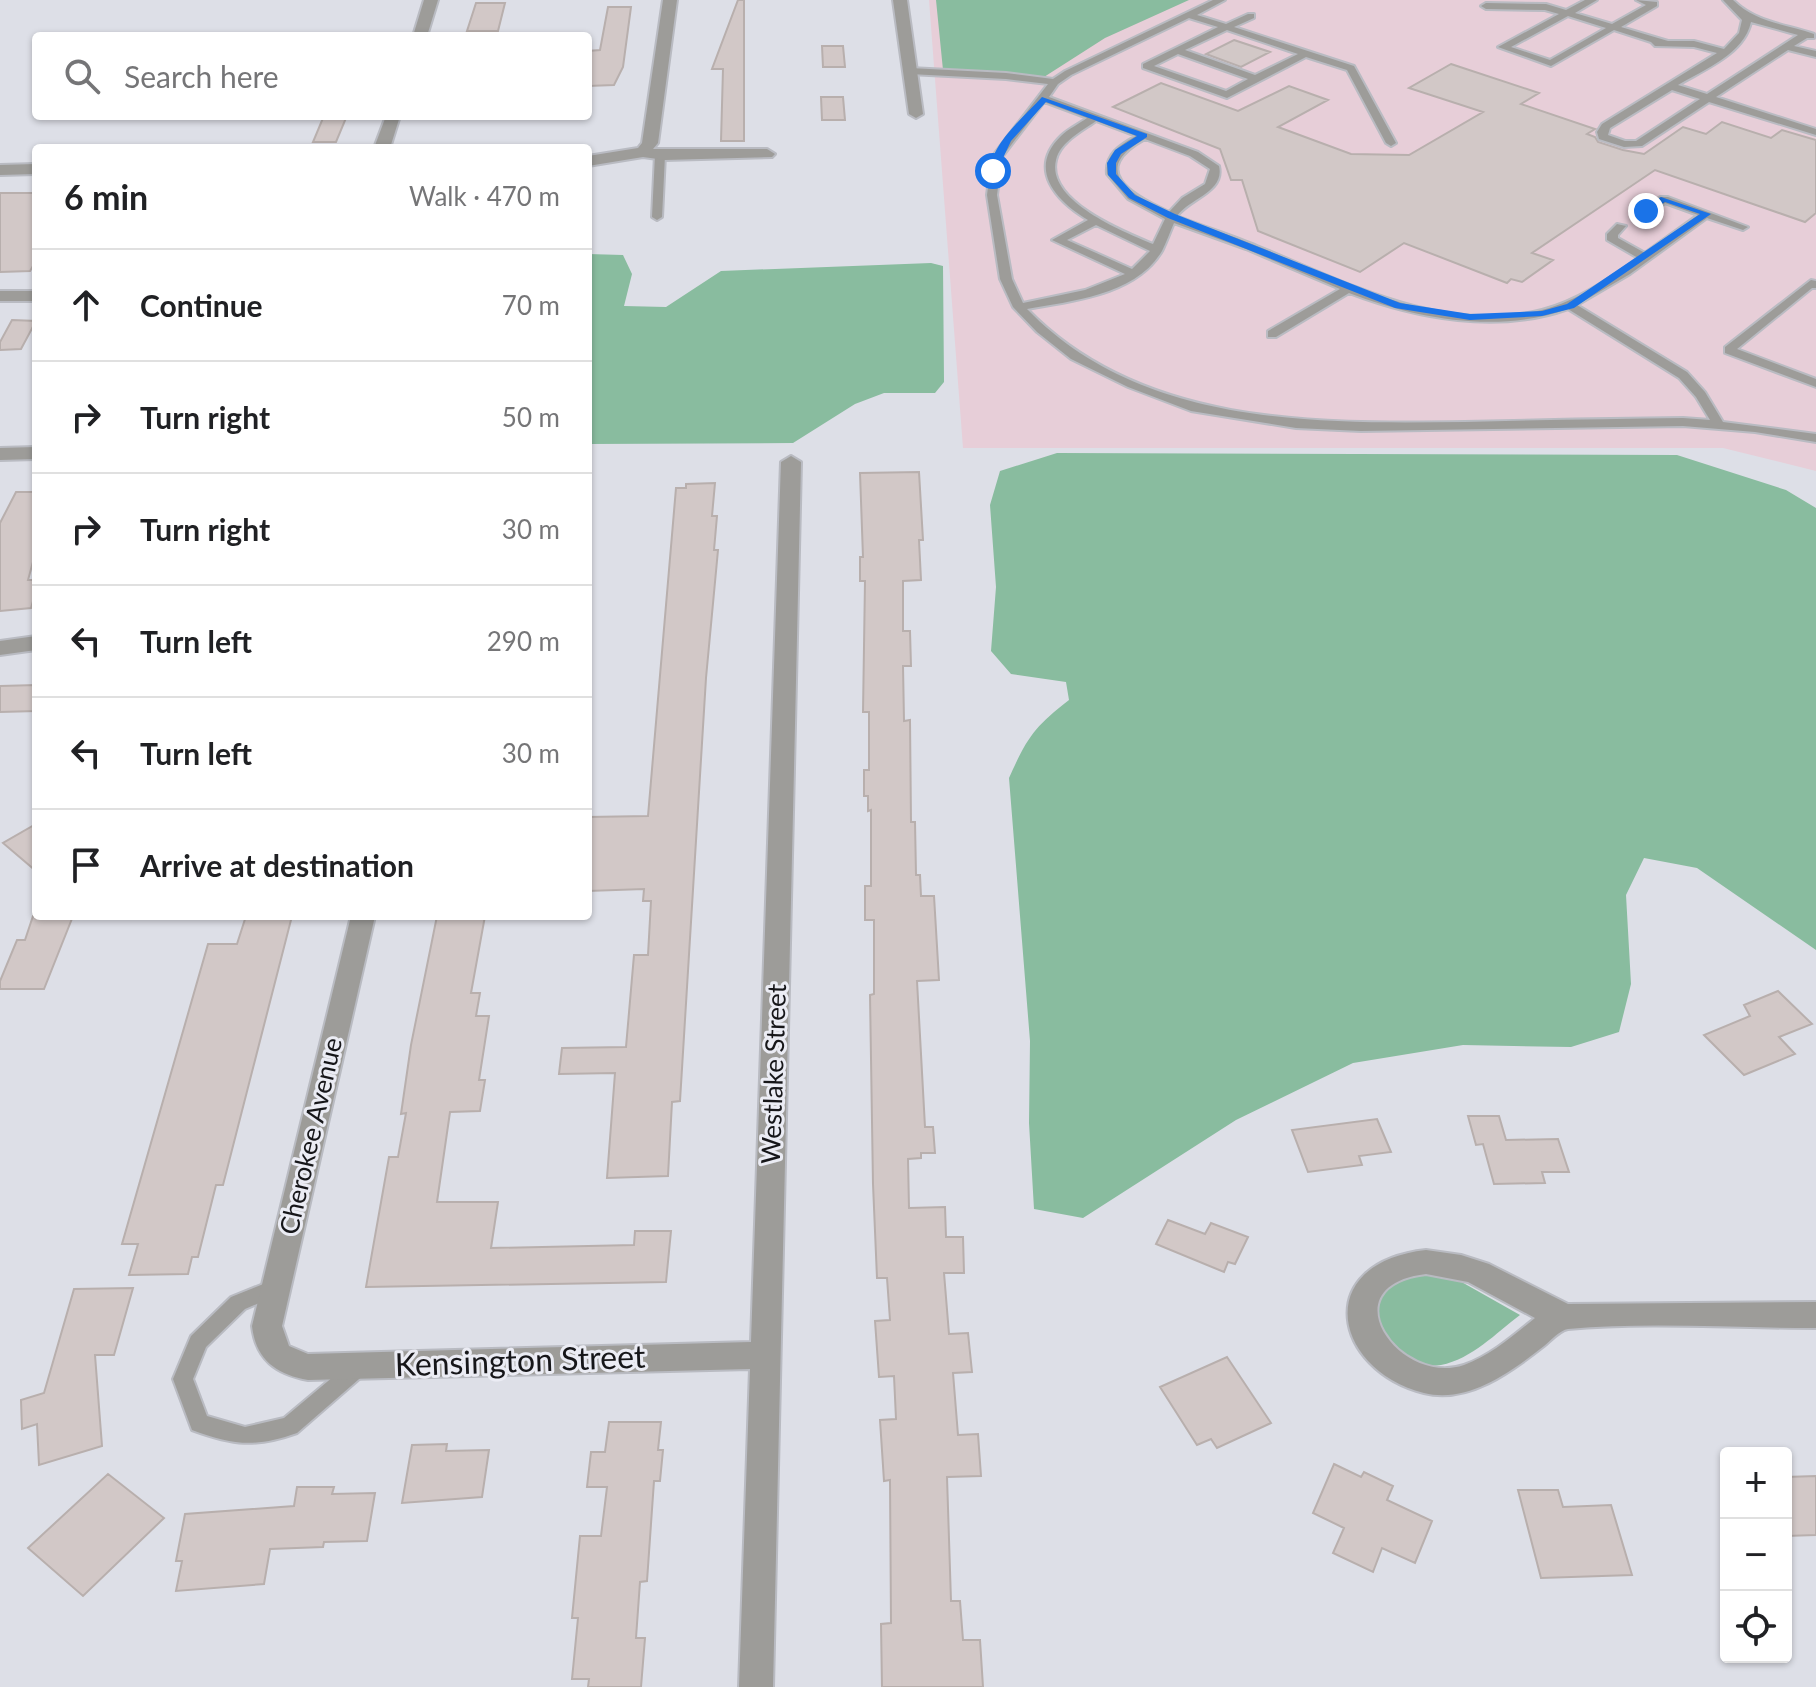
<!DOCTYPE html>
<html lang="en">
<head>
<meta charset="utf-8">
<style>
  :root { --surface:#fff; --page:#f6f6f6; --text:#202124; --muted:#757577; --line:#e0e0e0 }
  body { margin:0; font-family:Lato,sans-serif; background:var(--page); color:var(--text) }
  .controls { position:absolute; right:24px; bottom:24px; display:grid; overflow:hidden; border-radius:8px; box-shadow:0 2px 6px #0004 }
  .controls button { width:72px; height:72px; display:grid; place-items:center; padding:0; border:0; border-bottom:2px solid var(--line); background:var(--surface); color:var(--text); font:40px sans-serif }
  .stop { position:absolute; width:24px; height:24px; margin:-18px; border:6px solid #1a73e8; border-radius:50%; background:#fff }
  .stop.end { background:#1a73e8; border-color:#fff; box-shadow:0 2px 8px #0008 }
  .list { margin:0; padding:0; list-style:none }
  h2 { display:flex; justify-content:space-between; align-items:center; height:104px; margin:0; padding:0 32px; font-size:34px }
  h2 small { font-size:26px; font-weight:400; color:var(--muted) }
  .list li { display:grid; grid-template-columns:52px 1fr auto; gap:24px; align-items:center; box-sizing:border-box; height:112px; padding:0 32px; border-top:2px solid var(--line) }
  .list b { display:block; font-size:30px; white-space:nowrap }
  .list em { font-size:26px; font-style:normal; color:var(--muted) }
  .icon { flex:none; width:44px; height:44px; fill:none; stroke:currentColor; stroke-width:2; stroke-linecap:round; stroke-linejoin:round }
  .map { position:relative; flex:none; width:1816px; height:1687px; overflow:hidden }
  .search { position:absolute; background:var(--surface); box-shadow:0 2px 6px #0004; left:32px; top:32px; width:560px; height:88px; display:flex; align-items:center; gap:20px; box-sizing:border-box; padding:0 28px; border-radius:8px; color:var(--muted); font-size:30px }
  .panel { position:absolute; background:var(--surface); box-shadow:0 2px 6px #0004; left:32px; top:144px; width:560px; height:776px; border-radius:8px }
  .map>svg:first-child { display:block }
  .medical { fill:#e7ced8 }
  .green { fill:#89bc9f }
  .building { fill:#d2c8c7; stroke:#b8afad; stroke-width:2 }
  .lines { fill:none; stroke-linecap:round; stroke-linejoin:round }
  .lane-casing { stroke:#b9bbc2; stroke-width:4 }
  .street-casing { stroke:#b9bbc2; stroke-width:4 }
  .lane { fill:#9d9c99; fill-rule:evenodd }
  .street { fill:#9d9c99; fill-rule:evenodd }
  .route { fill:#1a73e8 }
  .labels { text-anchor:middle; stroke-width:6; stroke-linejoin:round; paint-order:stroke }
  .street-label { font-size:26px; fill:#161619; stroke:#ebecf4 }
  .near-street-label { font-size:32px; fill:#161619; stroke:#ebecf4 }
</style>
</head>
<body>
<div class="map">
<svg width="1816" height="1687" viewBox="0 0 1816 1687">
  <rect width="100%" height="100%" fill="#dddfe7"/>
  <path class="medical" d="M929,0h887v471l-93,-23h-760z"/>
  <path class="green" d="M936,0h253l-84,38 -61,39 -101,-7z
    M588,254l35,1 9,19 -8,32 42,1 55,-36 210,-8 12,3 1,116 -9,11h-51l-29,11 -62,39 -205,1z
    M1057,453l620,2 109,35 30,18v442l-119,-82 -53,-10 -18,37 5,89 -12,48 -48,15 -108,-2 -110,18 -117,57 -153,98 -49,-9 -5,-86 1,-82 -21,-263c18,-40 25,-51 60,-78l-3,-18 -55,-8 -20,-23 5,-64 -6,-82 10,-34z
    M1419,1270l32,6 69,39c-24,18 -48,44 -79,50 -29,6 -67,-22 -67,-53 0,-7 6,-17 9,-24z"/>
  <path class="building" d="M738,0h6v141h-23l2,-72h-11z
    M476,3h29l-7,28h-31z
    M608,7h23l-8,60 -9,18 -26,1v-35l12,-1z
    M1234,40l36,12 -29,15 -35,-13z
    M822,46h21l2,21h-22z
    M1451,64l88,29 -18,11 74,25 -8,5 8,3 3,5 25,8 21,4 39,-27 23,7 16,-12 49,16 11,-8 34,10v73l-11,9 -150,-52 -123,83 21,7 -31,22 -11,-3 -4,4 -103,-40 -44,29 -102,-41 -16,-51h-11l-11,-31 -107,-42 48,-24 77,28 51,-25 39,14 -50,27 73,27 58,1 74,-43 -74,-24z
    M821,97h22l2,23h-23z
    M323,118h23l-10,24h-23z
    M0,193h36v68l-6,10 -30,1z
    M12,320l24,1 -15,28 -21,1v-8z
    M919,472l4,68h-4l2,40 -18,1v50h7l1,35h-8l1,55 6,-1 1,102h4l1,53h4l1,21h13l5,84 -22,1 8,146h8l2,26h-14v5l-13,1 1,49 36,-1 1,30h17l1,36h-20l5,61 19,-1 4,39 -19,1 5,62 20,-1 3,42 -34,1 4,124h9l3,39h17l3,47h-101l-1,-63 10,-1 -1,-143 -6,1 -4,-61 16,-1 -2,-43 -15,1 -4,-56 15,-1 -3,-42h-10l-4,-94 -3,-189 4,-1v-74h-9v-34h6v-76l-3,1v-15h-4v-26h5v-58h-6l2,-131h-5v-24h3l-3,-84z
    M715,483l-3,33h5l-3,34h4l-12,128 -26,423 -8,1 -4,74 -61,2 8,-105 -56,1 3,-26 64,-1 8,-92h14l3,-54h-8l1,-12 -56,2v-74l60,-1 28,-328h10v-4z
    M16,492h20v59l-8,29h8v11l-5,17 -31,3v-88z
    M36,685v26l-36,1v-26z
    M36,824v47l-33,-28z
    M33,916h40l-29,73h-44v-8l17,-41h8z
    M246,916h46l-69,269h-7l-18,72h-6l-4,17 -59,1 9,-31h-16l86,-300h29z
    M437,916h48l-14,77h9l-4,23h13l-10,64h6l-5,31 -30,1 -13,90h61l-7,46 143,-3 1,-14h36l-5,51 -300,5 23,-130h9l8,-44 -5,1 10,-69z
    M1778,991l34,33 -33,13 16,17 -51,21 -40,-40 46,-19 -6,-11z
    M1468,1116h31l7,24 52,-1 11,33h-27l3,11 -51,1 -11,-40 -7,1z
    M1377,1119l14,33 -32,4 3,9 -54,7 -16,-42z
    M1168,1220l37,14 6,-11 37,14 -13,27 -7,-2 -4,10 -68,-28z
    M133,1288l-19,67h-19l7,91 -63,19 -2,-41 -15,5 -1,-29 23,-7 30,-104z
    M1227,1357l44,66 -54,25 -6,-9 -14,6 -37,-58z
    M609,1422h52l-3,28h5l-3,31h-6l-7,100 -7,1 -4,56h9l-4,49h-53l1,-8h-17l6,-61h-6l8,-82h21l6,-49h-20l4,-35h14z
    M447,1444l-1,7 43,-1 -7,47 -80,6 10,-58z
    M1334,1464l27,13 3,-5 29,14 -6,14 45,21 -17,42 -33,-15 -9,24 -40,-19 11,-25 -31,-15z
    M108,1474l56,44 -81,78 -55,-48z
    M1816,1476v59l-30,1v-59z
    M297,1487h37l-2,7 43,-1 -8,48 -43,1 -1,5 -53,2 -6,35 -88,7 6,-30h-6l9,-47 109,-8z
    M1518,1490h40l5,17 48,-2 21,70 -91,3z"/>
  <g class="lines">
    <defs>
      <path id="lane" d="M1213,0h12l-28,15 29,9 22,-10h6v4l-20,9 120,39 42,77 -5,3 -5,-3 -39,-73 -41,-13 -79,41 -84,-30v-4l75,-37 -29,-9 -118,57 -13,9 -9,13 149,55 21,14c6,26 -29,32 -42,50 27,11 54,19 80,30 88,36 186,89 285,64 35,-9 67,-31 96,-52l-31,-18v-6l10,-10 9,2 -8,9v3l27,15 53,-38 -33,-12 -15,10 -9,-2 19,-14h8l80,30 -5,3 -36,-12 -77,56 -53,31 110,67 18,20 18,30 93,12v8l-61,-10 -72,-6 -322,5 -65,-3 -105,-17 -63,-24 -57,-28 -34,-27 -24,-25 -13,-28 -13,-84 5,-38 56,-73 -42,-5 -96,-5 -5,-3 5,-3 96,5 47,6 12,-8zM1227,30l71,24 -43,21 -70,-25zM1178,54l70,25 -22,12 -72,-25zM1044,102l43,16c-8,6 -19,11 -26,18 -34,33 -5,65 27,84l-36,20 73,34 -40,16 -62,13 -11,-24 -15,-84 5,-38zM1096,121l40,15c-16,9 -31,18 -29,38l21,25 37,20 -12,25c-29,-12 -107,-43 -97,-84 4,-18 26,-29 40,-39zM1145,139l45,17 20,13 -5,15 -23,14 -13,14c-38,-17 -81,-42 -24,-73zM1174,223l72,26 94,40 -72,42v6h8l73,-44c68,26 149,41 219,16l111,69 17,19 14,23 -27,-2c-73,1 -145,2 -218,4 -151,2 -325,4 -438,-113 45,-8 109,-14 135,-58 4,-8 8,-19 12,-28zM1096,225l54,26 -18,18 -65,-29z
        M1585,0h12l-22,13 37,11 34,-19 -10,-5 21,2v4l-36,21 47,14h26l30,8 15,-16 3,-13 -19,-20h10c23,23 53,24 81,34v4h-7l-13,8 22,5v6l-28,-7 -72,47 100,32v6l-107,-33 -67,44 -18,1 -25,-8 -2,-7 5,-8 115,-71 -23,-6 -39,-1 -4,-4 -37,-12 -63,36 -53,-19 61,-33 -14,-4 -59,-1 -5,-3 5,-3 60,1 20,6zM1568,16l38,12 -56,32 -39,-13zM1751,22l47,13 -91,59 -29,-9c27,-16 66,-31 73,-63zM1672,90l28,9 -64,42h-11l-17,-6 2,-7z
        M660,152l5,3 -3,62 -5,3 -5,-3 3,-62z
        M1811,280l5,1v7h-4l-75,61 79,30v8l-91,-34v-6z
        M276,1279l7,2 3,6 -3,6 -38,16 -39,38 -13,32 14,37 38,11 39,-9 68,-57 7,-3 7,3 3,6 -3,6 -69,60c-42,15 -64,12 -105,-3l-19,-51 18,-43 40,-39z"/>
      <path id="street" d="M424,0h14l-11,36h-14z
        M663,0h14l-19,143 -5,6h114l8,5 -3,3 -107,3 -22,-3 -55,9v-10l50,-8 4,-5z
        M893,0h14l16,114 -7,4 -7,-4z
        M386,116h14l-10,32h-16z
        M36,164v10l-36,1v-10z
        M0,291h36v10h-36z
        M36,447v12l-36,1v-12z
        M791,456l10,6 -28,1225h-34l11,-318 -442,11c-32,-6 -52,-20 -56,-54l99,-410h24l-93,410 7,20 19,8 443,-12 30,-880z
        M36,636v14l-36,5v-14z
        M1426,1250l35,5 28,9 79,40 248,-2v26c-80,0 -169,-6 -248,1 -8,1 -18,12 -24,17 -33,26 -76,58 -120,47 -91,-23 -113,-130 2,-143zM1426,1274l42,8 67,36c-21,17 -45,38 -71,47 -64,22 -137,-79 -38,-91z"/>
    </defs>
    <use href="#lane" class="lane-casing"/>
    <use href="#street" class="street-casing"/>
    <use href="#lane" class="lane"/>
    <use href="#street" class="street"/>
  </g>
  <path class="route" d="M1042,97l105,37v3l-26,17 -5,9v11l19,21 40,19 225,89 70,11 72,-3 25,-7 133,-90 -35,-12 -16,11h-6v-4l18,-12 50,17 -137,94 -32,8 -72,4 -75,-12 -227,-90 -39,-20 -21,-23 -1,-12 8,-13 22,-14 -91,-34 -35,39 -15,32h-6c0,-29 34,-56 52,-76z"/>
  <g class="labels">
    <g class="street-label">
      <text transform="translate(774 1074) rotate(-88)" y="9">Westlake Street</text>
      <text transform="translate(311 1136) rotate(-77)" y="9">Cherokee Avenue</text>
    </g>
    <g class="near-street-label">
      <text transform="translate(520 1361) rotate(-2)" y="11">Kensington Street</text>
    </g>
  </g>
</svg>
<div class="controls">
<button>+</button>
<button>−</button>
<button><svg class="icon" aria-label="locate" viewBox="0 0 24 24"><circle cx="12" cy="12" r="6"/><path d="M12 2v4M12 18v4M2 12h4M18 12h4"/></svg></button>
</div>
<div class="stop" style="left:993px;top:171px"></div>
<div class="stop end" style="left:1646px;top:211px"></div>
<div class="search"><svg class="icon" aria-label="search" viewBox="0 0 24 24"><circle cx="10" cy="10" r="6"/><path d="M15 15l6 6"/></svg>Search here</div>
<section class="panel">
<h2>6 min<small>Walk · 470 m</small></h2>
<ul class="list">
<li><svg class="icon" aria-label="ahead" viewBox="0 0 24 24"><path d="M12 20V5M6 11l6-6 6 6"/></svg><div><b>Continue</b></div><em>70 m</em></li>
<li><svg class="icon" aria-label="right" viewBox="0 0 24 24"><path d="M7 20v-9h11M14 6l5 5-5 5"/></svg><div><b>Turn right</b></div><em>50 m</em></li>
<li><svg class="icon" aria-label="right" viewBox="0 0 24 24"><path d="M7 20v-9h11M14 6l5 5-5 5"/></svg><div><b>Turn right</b></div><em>30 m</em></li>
<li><svg class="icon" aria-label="left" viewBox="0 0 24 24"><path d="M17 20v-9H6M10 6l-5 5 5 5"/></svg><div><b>Turn left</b></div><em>290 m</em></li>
<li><svg class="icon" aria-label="left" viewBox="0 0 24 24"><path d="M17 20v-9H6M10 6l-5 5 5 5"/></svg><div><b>Turn left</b></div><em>30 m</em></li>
<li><svg class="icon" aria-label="arrive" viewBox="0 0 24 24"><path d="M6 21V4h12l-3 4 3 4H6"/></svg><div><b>Arrive at destination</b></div></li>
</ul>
</section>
</div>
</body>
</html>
